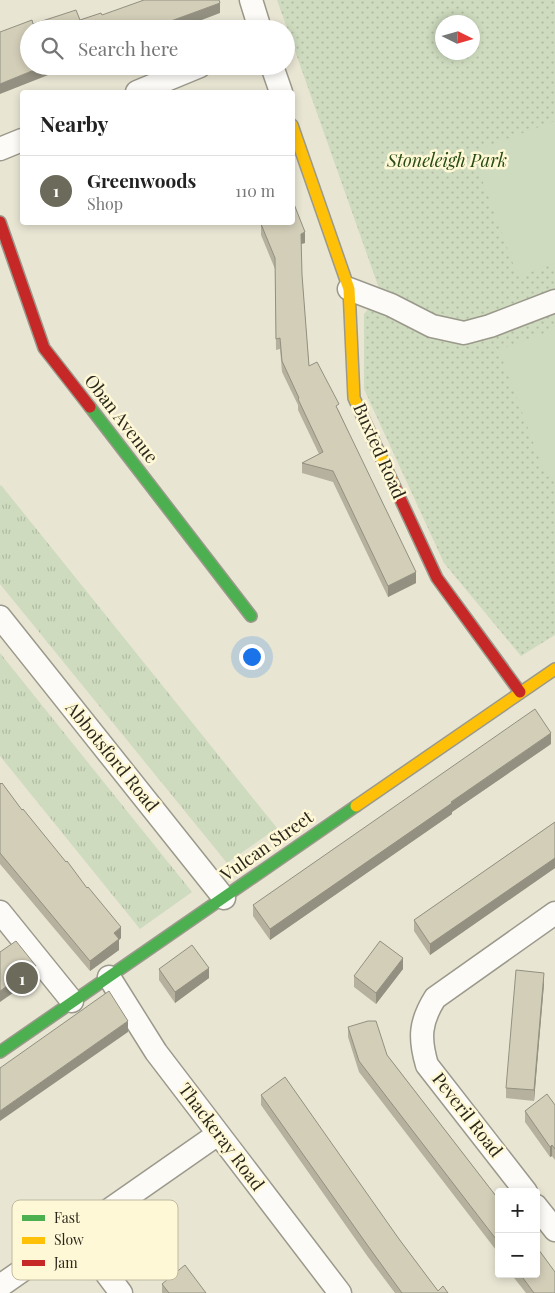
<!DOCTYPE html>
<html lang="en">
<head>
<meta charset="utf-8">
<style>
  :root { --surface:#fff; --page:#f6f6f6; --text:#222; --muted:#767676; --line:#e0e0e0; --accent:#6c6a5b }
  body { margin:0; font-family:"Playfair Display",serif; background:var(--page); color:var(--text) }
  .controls { position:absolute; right:15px; bottom:15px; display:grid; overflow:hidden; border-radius:5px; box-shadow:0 2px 8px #0003 }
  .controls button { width:45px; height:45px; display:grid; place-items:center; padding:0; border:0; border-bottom:1px solid var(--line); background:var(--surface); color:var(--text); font:25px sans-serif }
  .compass { position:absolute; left:435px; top:15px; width:45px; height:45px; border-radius:50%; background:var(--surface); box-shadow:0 2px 8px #0003; rotate:95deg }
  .you { position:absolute; left:251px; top:656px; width:18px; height:18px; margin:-12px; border:4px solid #fff; border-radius:50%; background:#1a73e8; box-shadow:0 0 0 8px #1a73e833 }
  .badge { display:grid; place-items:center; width:32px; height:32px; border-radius:50%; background:var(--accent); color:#fff; font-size:16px; font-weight:700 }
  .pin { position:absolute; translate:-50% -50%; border:2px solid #fff; box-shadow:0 1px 5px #0006 }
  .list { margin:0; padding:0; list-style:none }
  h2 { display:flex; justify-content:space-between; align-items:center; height:65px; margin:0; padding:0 20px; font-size:21px }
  h2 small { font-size:16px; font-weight:400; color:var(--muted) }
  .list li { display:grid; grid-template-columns:32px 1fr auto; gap:15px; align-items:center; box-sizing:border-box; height:70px; padding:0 20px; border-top:1px solid var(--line) }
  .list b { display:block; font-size:19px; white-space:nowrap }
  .list p { margin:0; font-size:16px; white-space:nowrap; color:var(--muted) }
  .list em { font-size:16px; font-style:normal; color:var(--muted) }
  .icon { flex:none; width:28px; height:28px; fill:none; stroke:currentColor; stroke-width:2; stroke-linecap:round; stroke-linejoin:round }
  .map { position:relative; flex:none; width:555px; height:1293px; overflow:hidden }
  .search { position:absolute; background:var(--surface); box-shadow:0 2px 8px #0003; left:20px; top:20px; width:275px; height:55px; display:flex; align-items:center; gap:12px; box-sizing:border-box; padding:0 18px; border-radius:28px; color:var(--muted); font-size:19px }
  .panel { position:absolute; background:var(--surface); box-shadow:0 2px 8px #0003; left:20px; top:90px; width:275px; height:135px; border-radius:5px }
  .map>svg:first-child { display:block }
  .grass { fill:url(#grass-tufts) }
  .park { fill:url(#park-dots); fill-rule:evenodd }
  .pitch { fill:#cedbbe }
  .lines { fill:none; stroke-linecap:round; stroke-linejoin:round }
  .street-casing { stroke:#9b998b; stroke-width:25 }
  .fast-casing { stroke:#9b998b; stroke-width:14 }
  .slow-casing { stroke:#9b998b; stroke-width:14 }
  .jam-casing { stroke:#9b998b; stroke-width:14 }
  .street { stroke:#fcfbf8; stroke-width:22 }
  .fast { stroke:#4caf50; stroke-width:11 }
  .slow { stroke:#ffc107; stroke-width:11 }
  .jam { stroke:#c62828; stroke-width:11 }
  .wall { fill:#b5b19e }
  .shaded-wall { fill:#939081 }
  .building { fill:#d2ceb8; stroke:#939081 }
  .labels { text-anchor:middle; stroke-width:5; stroke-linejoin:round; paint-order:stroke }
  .park-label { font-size:18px; font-style:italic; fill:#284c11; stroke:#fff8d7 }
  .street-label { font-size:18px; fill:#2a271b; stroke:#fff8d7 }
  .key { fill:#fff8d7; stroke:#bfb99f; stroke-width:1 }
  .key-label { font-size:14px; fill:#2a271b }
</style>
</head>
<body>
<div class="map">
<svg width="555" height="1293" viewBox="0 0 555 1293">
  <defs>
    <pattern id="grass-tufts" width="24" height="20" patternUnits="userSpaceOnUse" patternTransform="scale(1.25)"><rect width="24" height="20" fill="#cedbbe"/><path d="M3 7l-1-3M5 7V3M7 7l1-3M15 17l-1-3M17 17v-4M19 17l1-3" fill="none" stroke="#b1bca3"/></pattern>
    <pattern id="park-dots" width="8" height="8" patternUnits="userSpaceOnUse" patternTransform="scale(1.25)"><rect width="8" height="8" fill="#cedbbe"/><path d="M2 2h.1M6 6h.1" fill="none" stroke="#b1bca3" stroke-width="1.8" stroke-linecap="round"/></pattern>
  </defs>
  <rect width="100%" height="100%" fill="#e8e5d3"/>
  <path class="grass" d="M1,485l276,343 -50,35 -227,-279v-98z
    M0,653l192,239 -52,37 -140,-173z"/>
  <path class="park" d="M277,0h278v635l-34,21 -77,-93 -80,-174v-75l17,-20zM442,22h30v30h-30z"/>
  <path class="pitch" d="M555,121v142l-37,14 -46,-125z
    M555,329v145l-9,3 -47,-127z"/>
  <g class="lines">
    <defs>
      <path id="street" d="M251,0l9,29
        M272,66l9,26
        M137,92l63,-26
        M0,149l22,-9
        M349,289l42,16 41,21 32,7 26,-7 65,-25
        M0,617l224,281
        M0,912l72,89
        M109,977l47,75 184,241
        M526,1192l-99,-127c-8,-27 -7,-43 8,-67l120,-85
        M536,1206l19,24
        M76,1233l45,60
        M0,1286l218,-152"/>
      <path id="fast" d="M90,407l161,209
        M0,1052l356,-246"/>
      <path id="slow" d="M292,125l57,164 5,109 38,83
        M356,806l199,-137"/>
      <path id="jam" d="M0,222l44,126 46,59
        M392,481l45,97 83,114"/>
    </defs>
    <use href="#street" class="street-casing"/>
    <use href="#fast" class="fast-casing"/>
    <use href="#slow" class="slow-casing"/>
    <use href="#jam" class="jam-casing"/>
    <use href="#street" class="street"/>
    <use href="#fast" class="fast"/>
    <use href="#slow" class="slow"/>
    <use href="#jam" class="jam"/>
  </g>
  <path class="wall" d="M260,222h32l13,21 -4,1 1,31 7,91 30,45 77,172 -28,14 -55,-115 -31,-9v-10l17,-9 -21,-44v-5l-16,-33 -2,-23 -4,1 -1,-81 -14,-34v-9z
    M551,744l-99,68v2l-182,126 -17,-24v-11z
    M0,783l121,155 -2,2v10l-29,21 -90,-107z
    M555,822v46l-125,87 -16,-24v-11z
    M159,969l50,9 -34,25 -16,-23z
    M403,969l-27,35 -22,-17v-11z
    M544,984l-10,117 -28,-3v-10z
    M348,1027l39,28 112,145v54l-140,-182 -11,-35z
    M261,1095l138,144 39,52 10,2h-53l-27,-36 -107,-152z
    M555,1105v55l-3,-4 -2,1 -25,-35v-11z
    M511,1274h25l19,19h-29z
    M162,1284l44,9h-44z"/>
  <path class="shaded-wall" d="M220,3v10l-42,16h-29z
    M44,66h27l-71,28v-10z
    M305,232v11l-4,1v-10z
    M416,572v11l-28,14v-11z
    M551,733v11l-99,68v2l-182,126v-11l181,-127z
    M555,858v10l-125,87v-11z
    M121,927v11l-2,2v10l-29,21v-10l24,-28z
    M403,958v11l-27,35v-11z
    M36,966v11l-36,25v-11z
    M209,968v10l-34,25v-11z
    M544,973v11l-10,117v-11z
    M128,1021v11l-128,89v-10z
    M552,1145v11l-2,1v-10z"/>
  <path class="building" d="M144,0h75l1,3 -71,26h-120v37h15l-44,18v-52l32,-12 1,4 43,-14 4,10 21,-7 1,2z
    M292,199l13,33 -4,2 1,41 7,91 8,-4 22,42 -3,2 80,166 -28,14 -55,-115 -31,-8 21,-11 -25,-53 1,-1 -17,-37 -2,-23 -4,1 -1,-81 -14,-34 2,-1v-1h29z
    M535,709l16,24 -100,69 1,1 -182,126 -17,-24z
    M0,783l1,1 1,-1 20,27 1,-1 43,53 1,-1 20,27 1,-1 33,40 -7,6 5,6 -29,22 -90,-108z
    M555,822v36l-125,86 -16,-24z
    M16,941l20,25 -36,25v-39z
    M380,941l23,17 -27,35 -22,-17z
    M192,945l17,23 -34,24 -16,-23z
    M516,970l28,3 -10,117 -28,-2z
    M109,991l19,30 -128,90v-43z
    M368,1021h8l11,34 112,145v43l-140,-182 -11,-34z
    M285,1077l114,162 39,52 5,-5 5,7h-46l-34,-47 -107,-151z
    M547,1094l8,11v44l-3,-4 -2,2 -25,-36z
    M536,1246l19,26v21h-21l-14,-19h16z
    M185,1265l21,28h-37l-7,-9z"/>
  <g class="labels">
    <g class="park-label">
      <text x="447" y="167">Stoneleigh Park</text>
    </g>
    <g class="street-label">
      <text transform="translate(121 419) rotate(52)" y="6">Oban Avenue</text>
      <text transform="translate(379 451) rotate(66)" y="6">Buxted Road</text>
      <text transform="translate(112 757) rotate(51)" y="6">Abbotsford Road</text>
      <text transform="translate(267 846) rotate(-35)" y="6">Vulcan Street</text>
      <text transform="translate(467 1115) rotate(52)" y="6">Peveril Road</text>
      <text transform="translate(221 1137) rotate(53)" y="6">Thackeray Road</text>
    </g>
  </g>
  <rect x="12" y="1200" width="166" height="80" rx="8" class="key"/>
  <rect x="22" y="1215" width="23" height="6" fill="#4caf50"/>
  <rect x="22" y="1237" width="23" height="7" fill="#ffc107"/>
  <rect x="22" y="1260" width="23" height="6" fill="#c62828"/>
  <g class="key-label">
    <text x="54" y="1223">Fast</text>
    <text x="54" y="1245">Slow</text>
    <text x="54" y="1268">Jam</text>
  </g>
</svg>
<div class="controls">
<button>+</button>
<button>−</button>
</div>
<svg class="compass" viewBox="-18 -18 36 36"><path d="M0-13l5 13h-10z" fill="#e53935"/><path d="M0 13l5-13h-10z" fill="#767676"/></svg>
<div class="you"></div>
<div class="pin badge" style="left:22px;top:978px">1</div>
<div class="search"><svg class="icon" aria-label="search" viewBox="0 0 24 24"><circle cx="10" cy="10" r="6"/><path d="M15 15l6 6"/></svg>Search here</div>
<section class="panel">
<h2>Nearby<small></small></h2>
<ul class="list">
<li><span class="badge">1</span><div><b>Greenwoods</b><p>Shop</p></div><em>110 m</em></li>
</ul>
</section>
</div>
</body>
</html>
